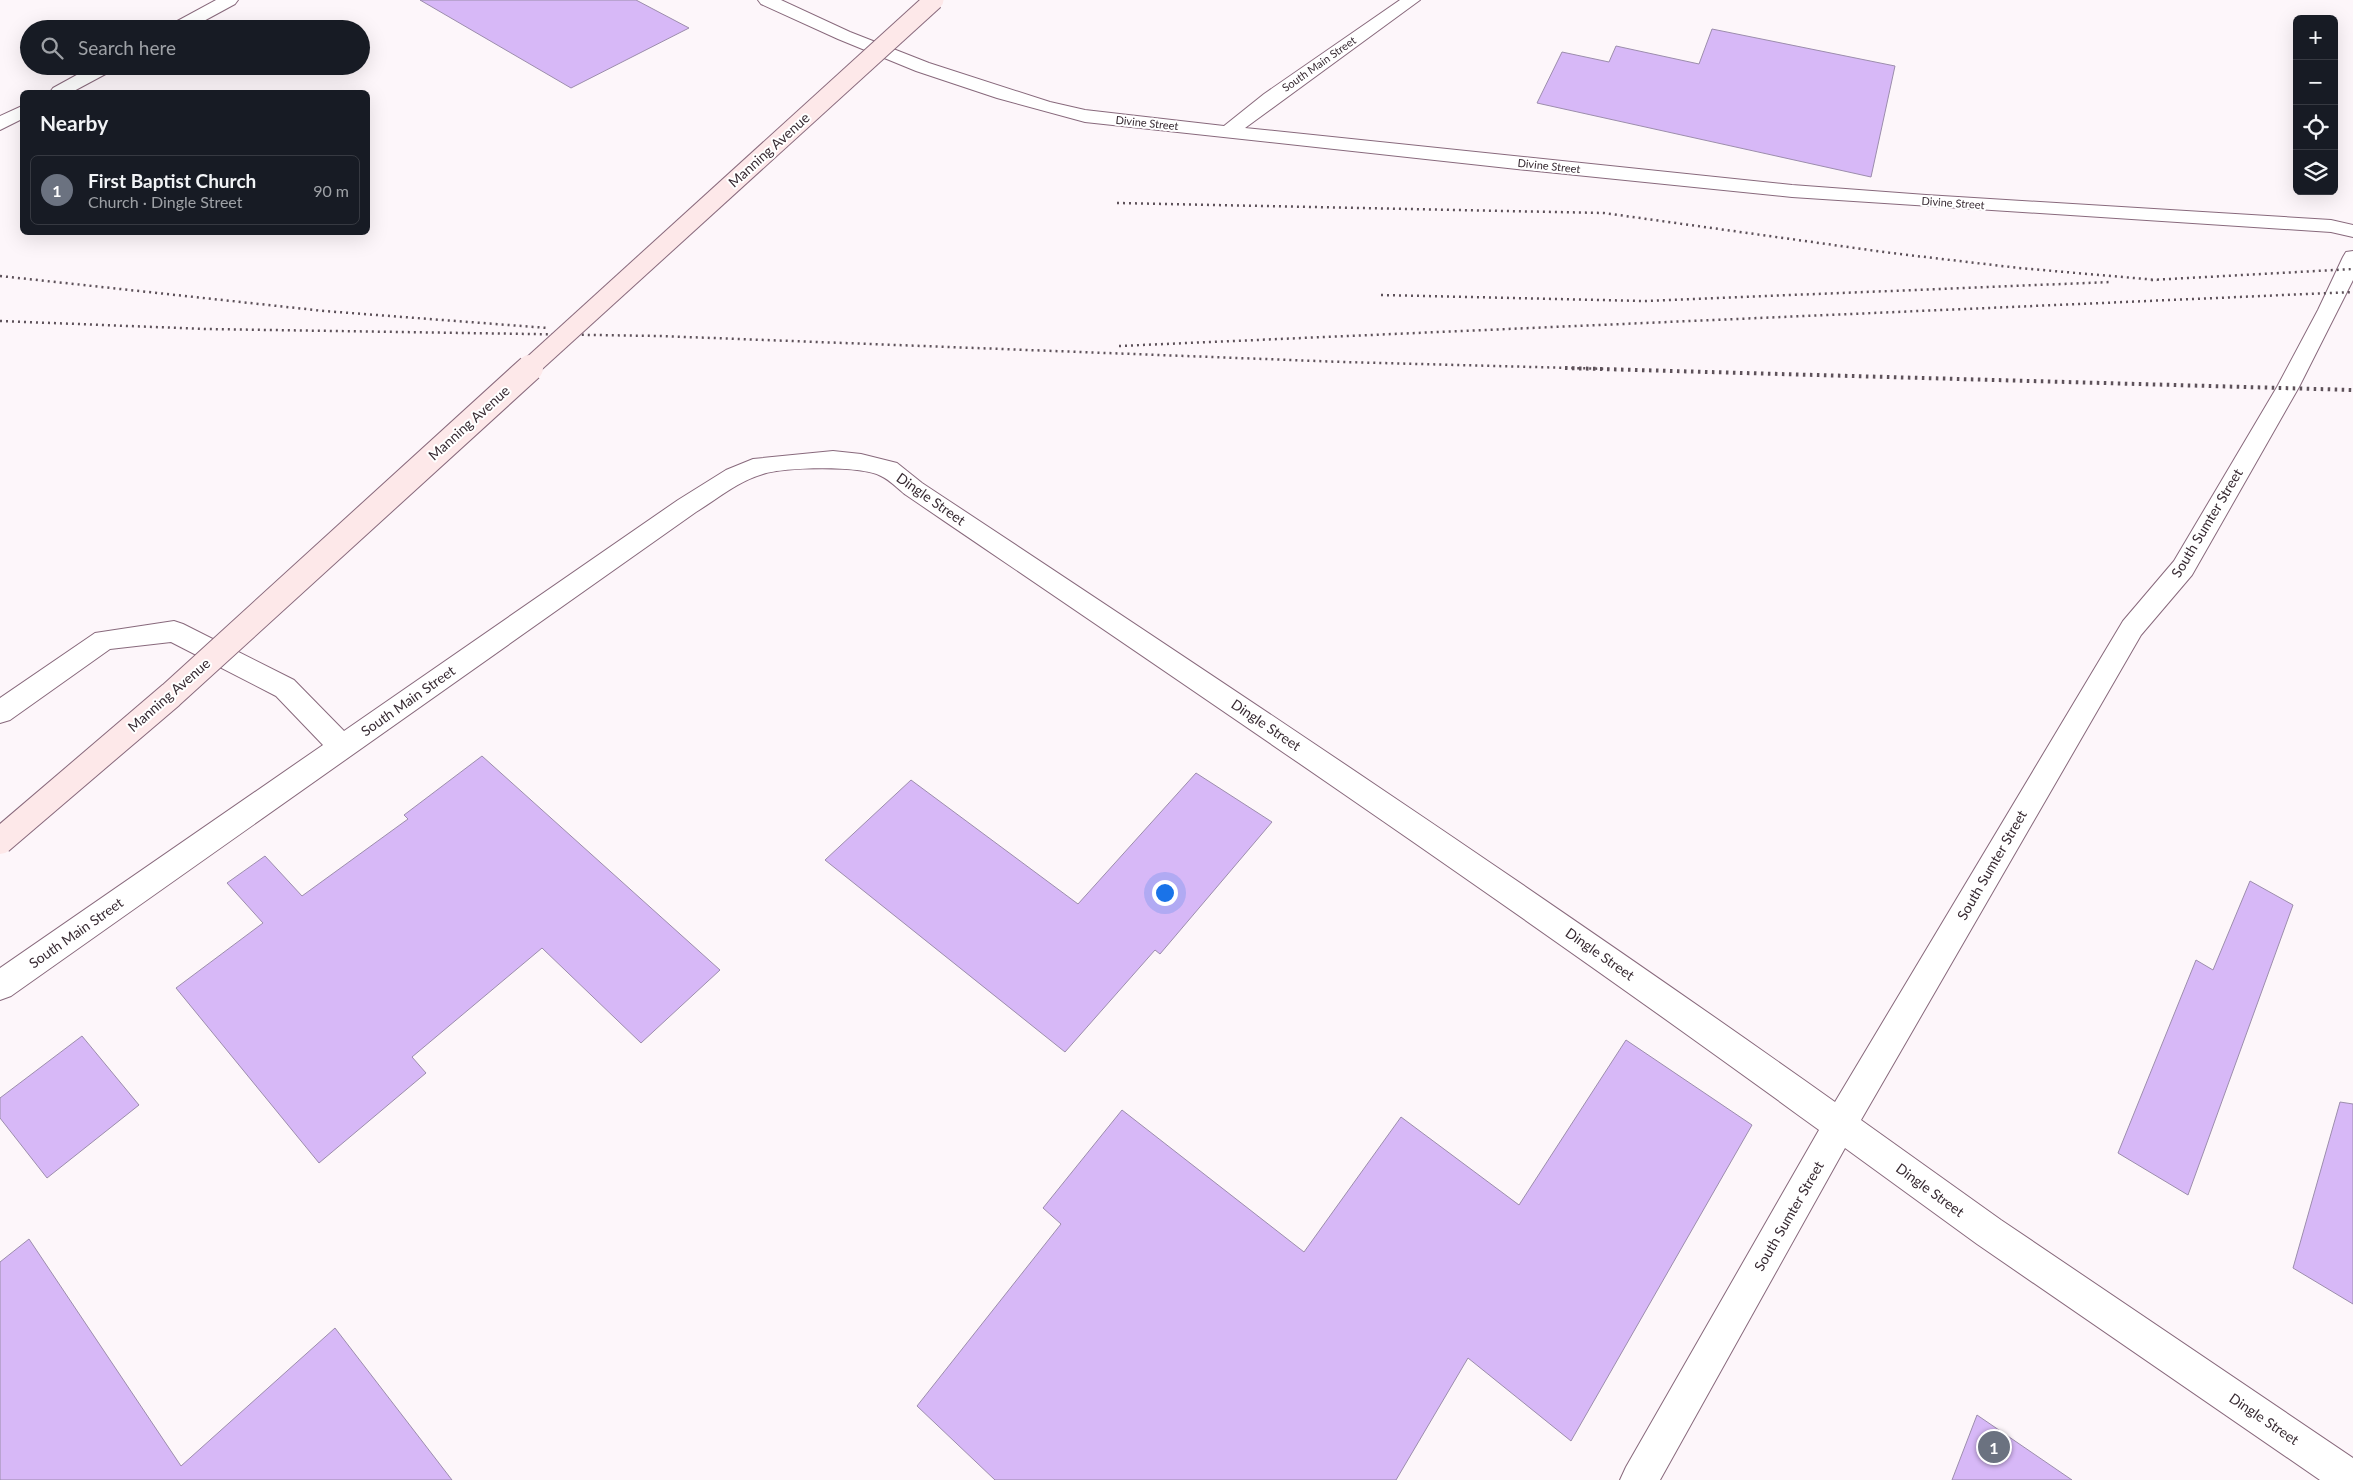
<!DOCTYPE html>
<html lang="en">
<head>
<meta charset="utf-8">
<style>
  :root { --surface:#171b24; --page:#242831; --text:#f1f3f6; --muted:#9ea1a6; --line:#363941; --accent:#1a947b }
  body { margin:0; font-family:Lato,sans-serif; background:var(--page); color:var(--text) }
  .controls { position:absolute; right:15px; top:15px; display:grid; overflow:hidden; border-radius:8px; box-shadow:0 5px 20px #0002 }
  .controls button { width:45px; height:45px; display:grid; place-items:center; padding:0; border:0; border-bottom:1px solid var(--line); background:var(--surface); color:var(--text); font:25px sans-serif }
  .you { position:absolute; left:1164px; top:892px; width:18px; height:18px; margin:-12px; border:4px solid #fff; border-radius:50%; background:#1a73e8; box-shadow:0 0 0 8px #1a73e833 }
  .badge { display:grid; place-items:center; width:32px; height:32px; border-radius:50%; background:var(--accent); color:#fff; font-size:16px; font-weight:700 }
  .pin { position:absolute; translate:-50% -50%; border:2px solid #fff; box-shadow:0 1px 5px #0006 }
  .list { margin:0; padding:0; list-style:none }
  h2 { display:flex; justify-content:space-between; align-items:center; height:65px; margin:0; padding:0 20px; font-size:21px }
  h2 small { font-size:16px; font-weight:400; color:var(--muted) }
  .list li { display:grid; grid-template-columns:32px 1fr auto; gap:15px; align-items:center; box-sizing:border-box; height:70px; margin:0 10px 10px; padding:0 10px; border:1px solid var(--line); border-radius:8px }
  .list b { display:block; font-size:19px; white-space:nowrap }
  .list p { margin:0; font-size:16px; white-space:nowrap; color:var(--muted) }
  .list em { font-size:16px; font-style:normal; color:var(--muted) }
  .icon { flex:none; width:28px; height:28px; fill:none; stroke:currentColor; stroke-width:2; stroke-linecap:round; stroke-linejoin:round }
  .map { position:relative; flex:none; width:2353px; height:1480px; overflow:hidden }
  .search { position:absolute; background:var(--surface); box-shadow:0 5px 20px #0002; left:20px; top:20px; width:350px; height:55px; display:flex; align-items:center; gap:12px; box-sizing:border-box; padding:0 18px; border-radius:28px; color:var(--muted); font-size:19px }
  .panel { position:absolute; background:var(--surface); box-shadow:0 5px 20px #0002; left:20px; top:90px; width:350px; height:145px; border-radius:8px }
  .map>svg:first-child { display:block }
  .building { fill:#d7b8f7; stroke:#9c8dac }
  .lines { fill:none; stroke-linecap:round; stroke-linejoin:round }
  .minor-casing { stroke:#88697c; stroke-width:2 }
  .tertiary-casing { stroke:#88697c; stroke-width:2 }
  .minor { fill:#fff; fill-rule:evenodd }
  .tertiary { fill:#fff; fill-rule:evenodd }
  .rail-far1 { stroke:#5d5159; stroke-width:2.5; stroke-dasharray:2 4; stroke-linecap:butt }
  .rail { stroke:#5d5159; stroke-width:4; stroke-dasharray:2.5 4.5; stroke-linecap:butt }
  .secondary-bridge-far1-casing { stroke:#88697c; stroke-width:21; stroke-linecap:butt }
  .secondary-bridge-casing { stroke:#88697c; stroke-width:28; stroke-linecap:butt }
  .secondary-bridge-far1 { stroke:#fde8e9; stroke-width:19 }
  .secondary-bridge { stroke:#fde8e9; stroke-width:26 }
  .labels { text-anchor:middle; stroke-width:4; stroke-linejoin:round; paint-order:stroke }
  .far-street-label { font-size:11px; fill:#372a32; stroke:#fff }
  .street-label { font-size:14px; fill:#372a32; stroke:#fff }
</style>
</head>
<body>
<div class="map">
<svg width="2353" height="1480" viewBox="0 0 2353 1480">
  <rect width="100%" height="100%" fill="#fdf6fa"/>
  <path class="building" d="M420,0h216l53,28 -118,60z
    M1712,29l183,37 -24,111 -334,-74 25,-51 47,10 7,-16 83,18z
    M482,756l238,214 -79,73 -99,-95 -130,109 14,16 -107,90 -143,-175 87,-65 -36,-40 38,-27 37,40 106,-77 -4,-4z
    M1196,773l76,49 -112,132 -5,-4 -90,102 -240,-192 86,-80 167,124z
    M2250,881l43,24 -105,290 -70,-42 78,-193 17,10z
    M82,1036l57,69 -92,73 -47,-60v-20z
    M1626,1040l126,85 -181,316 -103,-83 -72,122h-401l-78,-74 144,-182 -18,-16 79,-98 182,142 97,-135 118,88z
    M2340,1102l13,2v200l-60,-36z
    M29,1239l152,227 154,-138 117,152h-452v-218z
    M1977,1415l95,65h-120z"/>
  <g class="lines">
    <defs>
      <path id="minor" d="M758,0h23l69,32 79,31 121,39 35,8 139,16 40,-32 136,-94h20l-175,128 547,57 134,10 405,25 22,5v12l-22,-5 -539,-35 -265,-27 -442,-48 -88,-24 -81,-27 -78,-32 -77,-35z
        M2353,251v29l-54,107 -107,188 -51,60 -280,485 140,100 352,238v22h-33l-343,-236 -132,-96 -185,332h-40l6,-13 193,-337c-300,-219 -607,-427 -913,-635 -8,-6 -16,-15 -25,-19 -20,-11 -97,-9 -118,-2 -25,7 -46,25 -67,38l-685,484 -11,4v-32l323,-223 -47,-49 -105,-54 -61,7 -100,71 -10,3v-25l95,-65 79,-12 9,3 111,56 50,51 334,-231 48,-30 27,-11 80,-8 28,3 36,9 25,20c307,203 613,406 913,619l288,-481 51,-60 103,-174 41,-77 25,-53 3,-5z"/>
      <path id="tertiary" d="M216,0h22l-3,4 -46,25h-22l3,-4z
        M93,66h23l-3,4 -41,22h-22l3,-4z
        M22,106v13l-22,11v-14z"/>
    </defs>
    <use href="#minor" class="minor-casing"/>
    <use href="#tertiary" class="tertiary-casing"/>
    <use href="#minor" class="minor"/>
    <use href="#tertiary" class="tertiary"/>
    <path class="rail-far1" d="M1117,203l487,10 287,40 128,15 138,12
      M0,276l324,35 224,17
      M2151,280l202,-11
      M1381,295l263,6 467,-19
      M0,321l206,8 454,7 683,26 267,7
      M1119,346l1234,-54"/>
    <path class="rail" d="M1565,368l788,22"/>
    <defs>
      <path id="secondary-bridge-far1" d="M528,369l406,-369"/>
      <path id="secondary-bridge" d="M0,841l171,-146 359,-327"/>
    </defs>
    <use href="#secondary-bridge-far1" class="secondary-bridge-far1-casing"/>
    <use href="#secondary-bridge" class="secondary-bridge-casing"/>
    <use href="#secondary-bridge-far1" class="secondary-bridge-far1"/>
    <use href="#secondary-bridge" class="secondary-bridge"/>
  </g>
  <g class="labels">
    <g class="far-street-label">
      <text transform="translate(1319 64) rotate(-35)" y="4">South Main Street</text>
      <text transform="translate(1147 123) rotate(6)" y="4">Divine Street</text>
      <text transform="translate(1549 166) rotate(6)" y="4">Divine Street</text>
      <text transform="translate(1953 203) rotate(4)" y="4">Divine Street</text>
    </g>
    <g class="street-label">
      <text transform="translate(769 150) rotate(-42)" y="5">Manning Avenue</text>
      <text transform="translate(469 423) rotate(-42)" y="5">Manning Avenue</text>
      <text transform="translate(931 499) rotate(35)" y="5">Dingle Street</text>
      <text transform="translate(2207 523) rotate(-59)" y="5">South Sumter Street</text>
      <text transform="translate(169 695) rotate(-41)" y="5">Manning Avenue</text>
      <text transform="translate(408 701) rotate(-35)" y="5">South Main Street</text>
      <text transform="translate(1266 725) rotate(34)" y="5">Dingle Street</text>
      <text transform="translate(1992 865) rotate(-60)" y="5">South Sumter Street</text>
      <text transform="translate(76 933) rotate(-35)" y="5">South Main Street</text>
      <text transform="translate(1600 954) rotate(35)" y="5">Dingle Street</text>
      <text transform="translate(1930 1190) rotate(36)" y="5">Dingle Street</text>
      <text transform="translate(1789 1216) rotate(-60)" y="5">South Sumter Street</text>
      <text transform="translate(2264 1419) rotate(34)" y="5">Dingle Street</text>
    </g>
  </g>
</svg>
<div class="controls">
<button>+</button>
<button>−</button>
<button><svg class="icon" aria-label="locate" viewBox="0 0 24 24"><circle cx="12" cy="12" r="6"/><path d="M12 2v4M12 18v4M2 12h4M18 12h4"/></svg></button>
<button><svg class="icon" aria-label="layers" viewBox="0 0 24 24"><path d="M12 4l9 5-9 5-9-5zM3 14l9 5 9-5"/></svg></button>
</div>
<div class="you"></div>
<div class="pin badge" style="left:1994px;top:1447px;background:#6b7280">1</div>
<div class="search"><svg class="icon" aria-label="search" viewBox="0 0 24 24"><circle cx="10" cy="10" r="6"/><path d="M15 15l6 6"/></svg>Search here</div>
<section class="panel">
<h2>Nearby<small></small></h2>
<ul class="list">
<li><span class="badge" style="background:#6b7280">1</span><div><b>First Baptist Church</b><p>Church · Dingle Street</p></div><em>90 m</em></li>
</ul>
</section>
</div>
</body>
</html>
